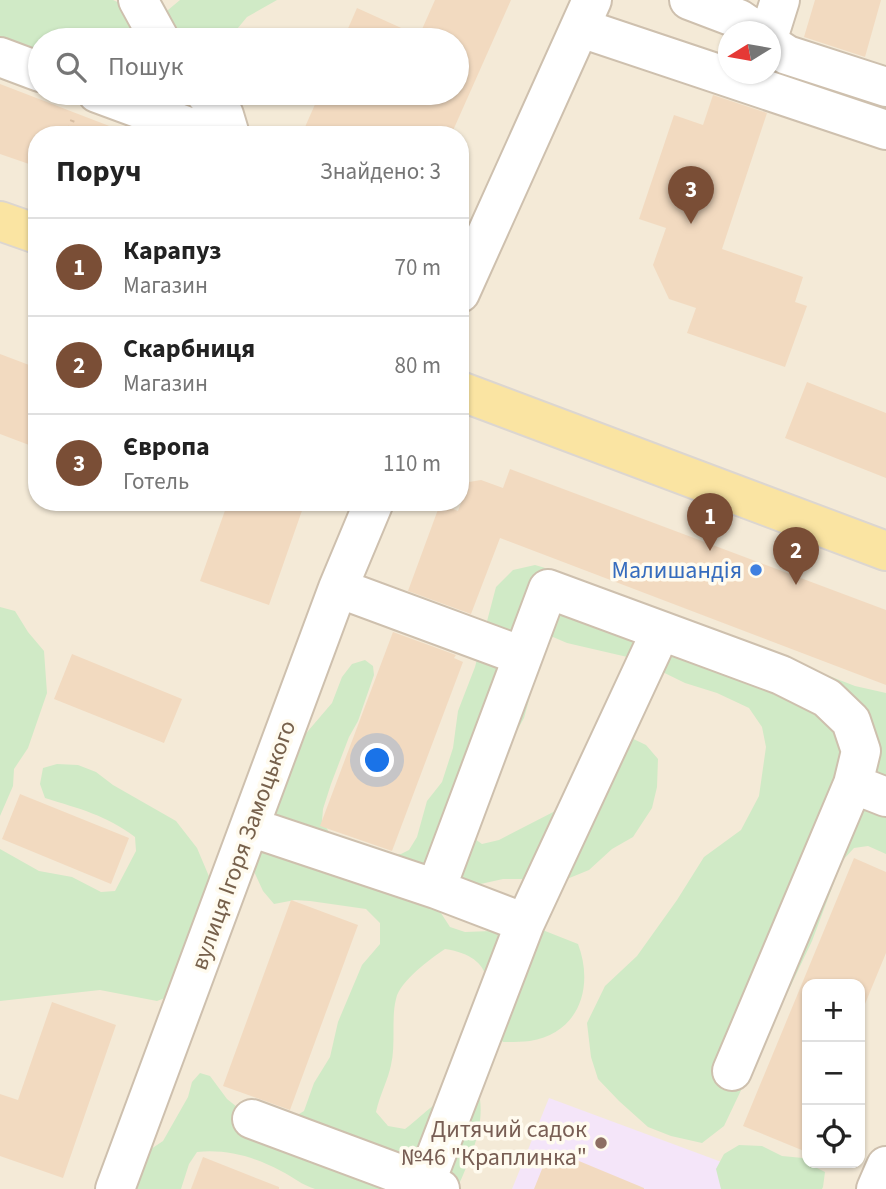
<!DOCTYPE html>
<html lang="uk">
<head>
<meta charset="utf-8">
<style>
  :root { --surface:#fff; --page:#f2f2f2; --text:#222; --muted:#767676; --line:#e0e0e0; --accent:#7a4e36 }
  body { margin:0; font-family:"Source Sans 3",sans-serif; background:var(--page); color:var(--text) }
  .controls { position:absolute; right:21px; bottom:21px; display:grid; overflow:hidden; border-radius:14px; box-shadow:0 2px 5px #0004 }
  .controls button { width:63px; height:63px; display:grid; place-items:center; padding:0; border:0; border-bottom:2px solid var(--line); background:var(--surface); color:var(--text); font:35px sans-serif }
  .compass { position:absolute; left:718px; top:21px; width:63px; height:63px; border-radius:50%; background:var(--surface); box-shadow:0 2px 5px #0004; rotate:259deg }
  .you { position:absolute; left:378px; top:761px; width:24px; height:24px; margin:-18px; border:5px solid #fff; border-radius:50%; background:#1a73e8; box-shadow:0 0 0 10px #1a73e833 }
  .badge { display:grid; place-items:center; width:46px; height:46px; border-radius:50%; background:var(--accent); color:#fff; font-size:23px; font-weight:700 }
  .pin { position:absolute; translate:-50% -58px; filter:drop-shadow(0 2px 4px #0008) }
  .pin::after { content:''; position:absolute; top:37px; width:24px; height:21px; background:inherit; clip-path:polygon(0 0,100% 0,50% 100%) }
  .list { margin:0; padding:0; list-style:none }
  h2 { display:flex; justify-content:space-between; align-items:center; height:91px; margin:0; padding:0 28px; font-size:30px }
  h2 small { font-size:23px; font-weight:400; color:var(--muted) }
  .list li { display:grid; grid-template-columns:46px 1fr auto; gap:21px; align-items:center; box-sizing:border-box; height:98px; padding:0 28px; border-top:2px solid var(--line) }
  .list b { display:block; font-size:26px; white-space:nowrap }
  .list p { margin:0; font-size:23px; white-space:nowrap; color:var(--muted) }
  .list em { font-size:23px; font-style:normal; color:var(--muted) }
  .icon { flex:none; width:38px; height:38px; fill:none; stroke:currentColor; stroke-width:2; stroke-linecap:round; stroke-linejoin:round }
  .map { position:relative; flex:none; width:886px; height:1189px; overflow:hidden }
  .search { position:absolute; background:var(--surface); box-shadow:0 2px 5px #0004; left:28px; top:28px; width:441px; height:77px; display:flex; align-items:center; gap:18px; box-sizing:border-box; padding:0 24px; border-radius:38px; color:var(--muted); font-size:26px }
  .panel { position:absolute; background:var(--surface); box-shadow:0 2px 5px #0004; left:28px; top:126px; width:441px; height:385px; border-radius:28px }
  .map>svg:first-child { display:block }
  .residential { fill:#f4ead7; fill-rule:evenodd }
  .education { fill:#f4e5f9 }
  .green { fill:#d0eac6 }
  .building { fill:#f2dac0 }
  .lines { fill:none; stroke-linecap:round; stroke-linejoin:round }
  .minor-casing { stroke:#cec0ae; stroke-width:42 }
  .major-casing { stroke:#dcd6d0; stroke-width:42 }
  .path { stroke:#d7bea3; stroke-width:4.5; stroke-dasharray:2 5; stroke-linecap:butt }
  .minor { stroke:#fff; stroke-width:38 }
  .major { stroke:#fae4a2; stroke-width:38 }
  .shop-dot { fill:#3f7fe0; stroke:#fffbef; stroke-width:2.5 }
  .education-dot { fill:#8d6e63; stroke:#fffbef; stroke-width:2.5 }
  .labels { text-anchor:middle; stroke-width:7; stroke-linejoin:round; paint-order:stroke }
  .shop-label { font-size:24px; fill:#366cbe; stroke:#fffbef; text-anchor:end }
  .street-label { font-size:24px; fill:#77614c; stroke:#fffbef }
  .education-label { font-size:24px; fill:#785e54; stroke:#fffbef; text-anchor:end }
</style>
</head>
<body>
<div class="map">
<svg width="886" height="1189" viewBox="0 0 886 1189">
  <rect width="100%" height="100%" fill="#fcf7e8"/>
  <path class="residential" d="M0,0h886v1189h-886zM728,32h42v42h-42zM40,40h417v53h-417zM37,135h423v367h-423zM807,984h53v179h-53z"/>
  <path class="education" d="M549,1098l245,91h-282z"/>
  <path class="green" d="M0,0h113l24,11 25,4 18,-15h97l-30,17 -19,23h-188v19l-40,-12z
    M535,565c23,6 43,17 65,25 86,29 170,63 255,96l31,7v161l-18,-8 -14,2 -12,13 -30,80 -88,185 -22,17 -31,-7 -23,-9 -29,-26 -21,-22 -7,-22 -4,-34 18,-37 32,-30 40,-56 27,-43 37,-27 18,-34 7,-49 -4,-20 -13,-19 -32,-15 -32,-10 -49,-24 -69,-16 -14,-6 -15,7 -10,33 2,19 -6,22 -17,30 -35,89 10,7 17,-4 64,-33 60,-73 23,11 12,14 -1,28 -5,21 -19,29 -21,12 -23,21 -22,9h-64l-27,6 -37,25 11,17 15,5 75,-3 38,15c16,42 2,89 -48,97 -9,1 -18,1 -27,1 -30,-31 11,-82 -58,-93 -15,10 -45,32 -49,50 -5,19 0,45 -5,66 -3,15 -11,29 -15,47l12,14 17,3c28,-21 36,-41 75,-30 4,32 -11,62 -23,90h-142c-13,-4 -22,-12 -34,-18 -26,-14 -54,-22 -84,-19l-8,12 -8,25h-61l25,-36 18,-12 25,-44 4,-15 8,-9 10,3 17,23 10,8 21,1 33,11 13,-8 10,-28 16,-26 8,-35 24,-57 18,-21v-21l-14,-14 -56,-8 -15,-1 -21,4 -11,-13 -12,-26 45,-120 36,-42 10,-26 10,-13 13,-4 8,6 1,9 -16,46 -9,16 -18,47 -8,25 -1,12 7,11 56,22h16l8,-4 8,-13 10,-36 15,-19 11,-34 5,-37 17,-44 21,-80 17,-17z
    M0,607l15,4 13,21 16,19 3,42 -19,55 -14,21 -1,17 -13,30z
    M57,764l21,1 18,7 17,13 63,36 21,27 19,45 -30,97 -29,11 -57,-11 -100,11v-152l39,22 33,6 29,15 14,-1 21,-40 -1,-14c-29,-22 -55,-28 -90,-39l-5,-14 3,-16z
    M739,1145l23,1 20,10 21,2 4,5 18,9 -2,15 -1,2h-101l-5,-20 8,-15z"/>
  <path class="building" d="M435,0h76l-60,135h-128l-18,-8 15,-34h137v-53h-114l14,-32 62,28z
    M815,0h66l-16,57 -61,-20z
    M0,84l125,48v3h-88v7l-8,22 -29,-10z
    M713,95l54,18 -45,136 81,28 -8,25 12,4 -22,61 -98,-34 9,-25 -27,-9 -16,-34 13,-37 -27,-9 35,-104 29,10z
    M0,354l37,14v80l-37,-14z
    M807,382l79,31v65l-101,-40z
    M510,469l376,141v75l-386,-147 -29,76 -63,-23 32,-87 18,7 11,-29 12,-2 22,8z
    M228,502h77l-36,103 -69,-24z
    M393,632l63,23 -2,3 9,4 -71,189 -72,-25z
    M72,654l110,45 -18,44 -110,-44z
    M20,794l109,44 -18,46 -109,-45z
    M854,858l32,14v81l-26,63v-32h-53v159l-3,8 -61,-25z
    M291,900l67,25 -68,185 -67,-24z
    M52,1002l64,23 -53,153 -63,-22v-62l18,6z
    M550,1149l94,39v1h-110z
    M203,1157l76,30v2h-88z"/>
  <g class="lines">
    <defs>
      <path id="minor" d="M138,0l22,40
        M689,0l50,19 19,13
        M581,28l305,102
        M770,32l10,-32
        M770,44l17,11 99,32
        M0,57l40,15
        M97,93l114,42
        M205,93l19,22 6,20
        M460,293l132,-293
        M338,588l184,68
        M250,827l186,62 89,34 -100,261
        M436,889l112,-300 233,86 46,23 24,23 10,30 -8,33 33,13
        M525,923l128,-275
        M732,1071l121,-287
        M252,1119l188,70
        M115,1189l223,-601 36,-86
        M876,1189l10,-23"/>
      <path id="major" d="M0,221l37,13
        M460,391l426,160"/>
    </defs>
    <use href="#minor" class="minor-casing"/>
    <use href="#major" class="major-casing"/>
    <path class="path" d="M67,135l6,-16"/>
    <use href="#minor" class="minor"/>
    <use href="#major" class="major"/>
  </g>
  <circle class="shop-dot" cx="756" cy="570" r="7"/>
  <circle class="education-dot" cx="601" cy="1143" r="7"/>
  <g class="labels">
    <g class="shop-label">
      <text x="742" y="578">Малишандія</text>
    </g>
    <g class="street-label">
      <text transform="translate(243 845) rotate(-70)" y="8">вулиця Ігоря Замоцького</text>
    </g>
    <g class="education-label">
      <text x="587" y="1137">Дитячий садок<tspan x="587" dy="28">№46 "Краплинка"</tspan></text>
    </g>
  </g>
</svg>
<div class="controls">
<button>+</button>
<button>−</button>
<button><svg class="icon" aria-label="locate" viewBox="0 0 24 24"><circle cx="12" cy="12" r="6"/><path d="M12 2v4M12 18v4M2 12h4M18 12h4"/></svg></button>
</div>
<svg class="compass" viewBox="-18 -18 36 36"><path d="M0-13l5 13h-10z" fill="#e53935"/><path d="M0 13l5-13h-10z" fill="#767676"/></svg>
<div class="you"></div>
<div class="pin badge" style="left:710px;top:551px">1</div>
<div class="pin badge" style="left:796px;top:585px">2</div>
<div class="pin badge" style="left:691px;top:224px">3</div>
<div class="search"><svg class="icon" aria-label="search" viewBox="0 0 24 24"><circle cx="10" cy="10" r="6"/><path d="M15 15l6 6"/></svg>Пошук</div>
<section class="panel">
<h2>Поруч<small>Знайдено: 3</small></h2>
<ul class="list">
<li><span class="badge">1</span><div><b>Карапуз</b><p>Магазин</p></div><em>70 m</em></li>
<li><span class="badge">2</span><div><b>Скарбниця</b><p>Магазин</p></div><em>80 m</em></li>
<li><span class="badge">3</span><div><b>Європа</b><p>Готель</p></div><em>110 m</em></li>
</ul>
</section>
</div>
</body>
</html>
